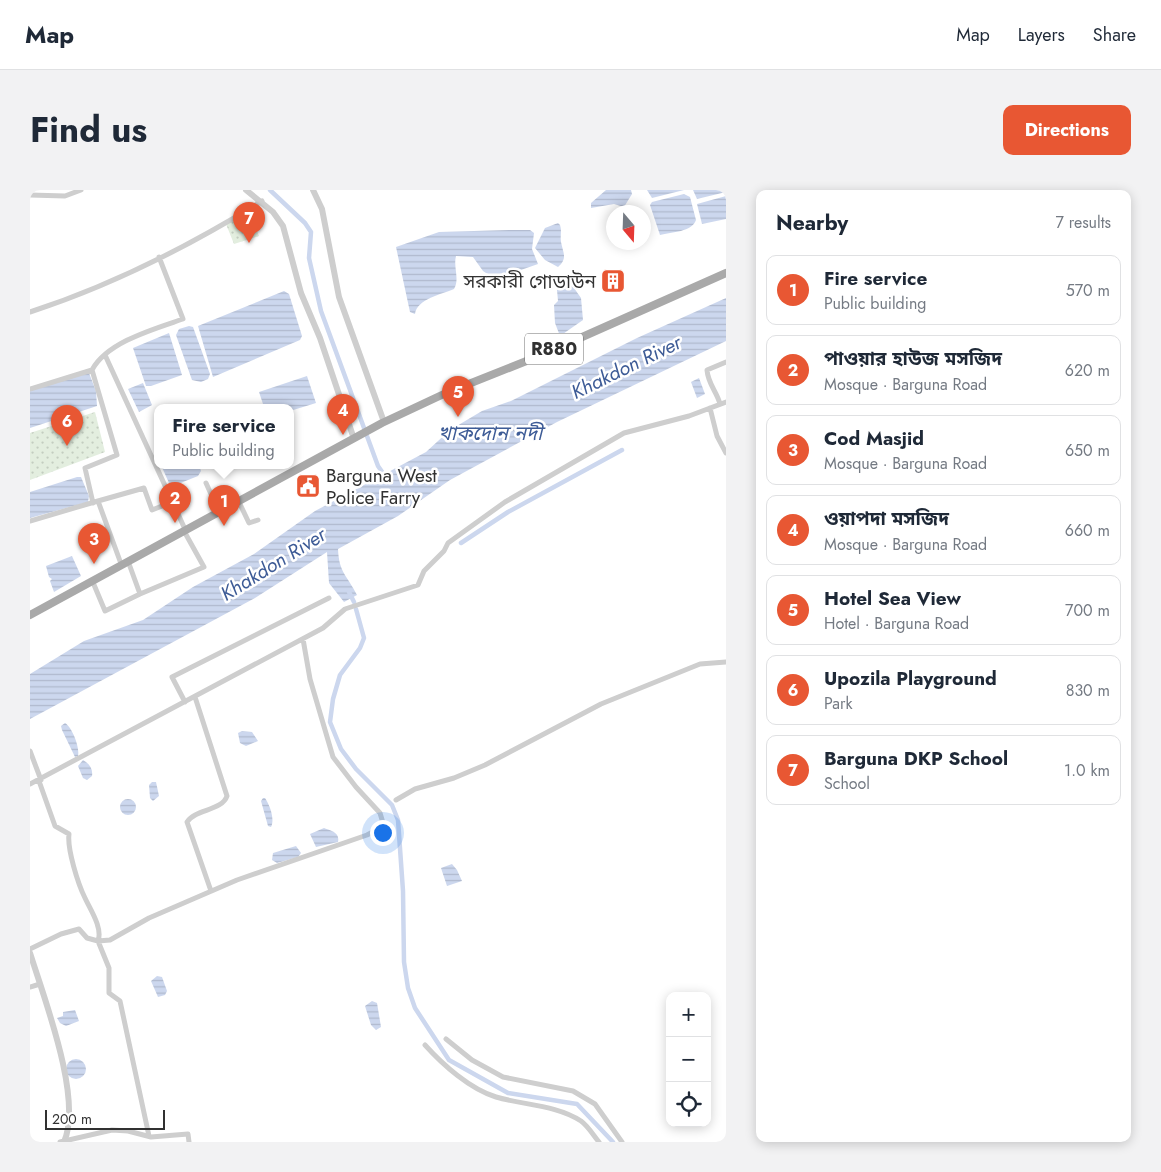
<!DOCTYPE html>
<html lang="en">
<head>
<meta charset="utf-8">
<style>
  :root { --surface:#fff; --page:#f2f2f3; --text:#1f2937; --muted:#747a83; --line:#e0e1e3; --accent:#e85733 }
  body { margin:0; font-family:Jost,"Noto Sans Bengali",sans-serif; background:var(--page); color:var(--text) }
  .controls { position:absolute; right:15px; bottom:15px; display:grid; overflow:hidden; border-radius:10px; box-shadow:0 2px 12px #0003 }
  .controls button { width:45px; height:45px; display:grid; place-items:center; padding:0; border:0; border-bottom:1px solid var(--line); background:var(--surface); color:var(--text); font:25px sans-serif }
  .compass { position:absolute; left:576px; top:15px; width:45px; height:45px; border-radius:50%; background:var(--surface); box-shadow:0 2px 12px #0003; rotate:161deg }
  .scale { position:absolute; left:15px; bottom:12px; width:120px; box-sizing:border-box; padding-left:5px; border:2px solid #313131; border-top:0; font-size:14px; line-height:18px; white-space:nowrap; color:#313131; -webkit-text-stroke:4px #fff; paint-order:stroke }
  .you { position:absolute; left:352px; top:642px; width:18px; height:18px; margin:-12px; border:4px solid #fff; border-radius:50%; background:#1a73e8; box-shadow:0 0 0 8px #1a73e833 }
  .badge { display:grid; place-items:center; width:32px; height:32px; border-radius:50%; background:var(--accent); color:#fff; font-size:16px; font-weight:700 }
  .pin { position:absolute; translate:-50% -41px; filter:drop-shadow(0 1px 2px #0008) }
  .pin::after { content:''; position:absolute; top:26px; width:18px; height:15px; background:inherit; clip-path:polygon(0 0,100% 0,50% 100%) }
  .popup { position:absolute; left:124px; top:214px; width:140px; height:65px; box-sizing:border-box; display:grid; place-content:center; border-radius:10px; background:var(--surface); filter:drop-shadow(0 1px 4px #0005); font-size:16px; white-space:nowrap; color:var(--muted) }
  .popup b { font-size:19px; color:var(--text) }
  .popup::after { content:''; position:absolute; left:50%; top:100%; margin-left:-10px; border:10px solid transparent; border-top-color:var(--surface) }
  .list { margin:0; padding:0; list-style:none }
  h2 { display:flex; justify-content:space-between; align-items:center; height:65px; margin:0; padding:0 20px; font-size:21px }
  h2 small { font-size:16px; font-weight:400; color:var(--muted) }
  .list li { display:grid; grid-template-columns:32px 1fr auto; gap:15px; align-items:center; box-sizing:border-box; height:70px; margin:0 10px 10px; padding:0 10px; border:1px solid var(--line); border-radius:10px }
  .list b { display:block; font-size:19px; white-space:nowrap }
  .list p { margin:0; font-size:16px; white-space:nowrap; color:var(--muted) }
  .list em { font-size:16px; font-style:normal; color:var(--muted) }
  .icon { flex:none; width:28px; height:28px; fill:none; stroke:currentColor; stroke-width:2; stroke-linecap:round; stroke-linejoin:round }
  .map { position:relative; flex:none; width:696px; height:952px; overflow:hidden; border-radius:10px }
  header { display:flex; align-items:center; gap:30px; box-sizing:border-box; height:70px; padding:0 25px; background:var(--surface); border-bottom:1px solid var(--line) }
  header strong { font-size:24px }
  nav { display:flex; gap:28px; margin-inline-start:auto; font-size:18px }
  .intro { display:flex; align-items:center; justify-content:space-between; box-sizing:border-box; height:120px; padding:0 30px }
  h1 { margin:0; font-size:35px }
  .button { padding:12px 22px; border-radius:10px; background:var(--accent); color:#fff; font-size:18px; font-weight:700 }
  main { display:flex; gap:30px; padding:0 30px }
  aside { flex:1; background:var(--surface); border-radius:10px; box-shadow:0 2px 12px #0003 }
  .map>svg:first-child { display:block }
  .park { fill:url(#park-dots) }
  .water { fill:url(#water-rules) }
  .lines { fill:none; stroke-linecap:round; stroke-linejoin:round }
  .canal { stroke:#ccd7ee; stroke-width:4.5 }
  .minor { stroke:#cecece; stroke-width:5 }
  .tertiary { stroke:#cecece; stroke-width:6 }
  .primary { stroke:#a9a9a9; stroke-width:8 }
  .labels { text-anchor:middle; stroke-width:5; stroke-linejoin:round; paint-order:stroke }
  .shield { fill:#fff; stroke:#6f6f6f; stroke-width:1 }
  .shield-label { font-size:18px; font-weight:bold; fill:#313131 }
  .poi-label { font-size:19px; fill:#313131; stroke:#fff; text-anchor:end }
  .water-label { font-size:20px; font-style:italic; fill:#3d5b96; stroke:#fff }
</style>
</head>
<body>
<header>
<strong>Map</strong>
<nav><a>Map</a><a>Layers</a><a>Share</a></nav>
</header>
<div class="intro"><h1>Find us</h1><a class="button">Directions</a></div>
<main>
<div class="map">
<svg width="696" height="952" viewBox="0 0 696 952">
  <defs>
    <pattern id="park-dots" width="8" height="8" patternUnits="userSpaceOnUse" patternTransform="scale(1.25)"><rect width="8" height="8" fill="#e3eedf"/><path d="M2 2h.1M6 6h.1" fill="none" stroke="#c3cdc0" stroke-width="1.8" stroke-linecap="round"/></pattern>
    <pattern id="water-rules" width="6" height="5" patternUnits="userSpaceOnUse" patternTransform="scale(1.25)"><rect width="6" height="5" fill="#ccd7ee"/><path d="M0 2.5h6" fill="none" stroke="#b0b9cd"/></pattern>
  </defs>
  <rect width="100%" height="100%" fill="#fff"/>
  <path class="park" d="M217,22h2l10,24 -25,8 -8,-20z
    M65,222l10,40 -75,28v-47z"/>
  <path class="water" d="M576,0h25l1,4 -8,13 -10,-3 -23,4v-5z
    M617,0h37l-32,8z
    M663,0h33v2l-29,7z
    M654,4l6,3 6,23c-4,12 -24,12 -36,15l-10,-30 2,-3z
    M696,6v23l-24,5 -5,-20z
    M528,33l2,2c2,6 0,11 1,17 2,11 7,16 -3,25l-13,-7 -10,-12 10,-20z
    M479,40h21l4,3 -2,16 6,15 -43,15 -12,-8 -10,-14 -17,-1c-3,11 4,23 -2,33 -12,5 -37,10 -39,25l-5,-2 -14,-65 43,-15z
    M539,84l5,14 7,10 2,22 -23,16 -5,-13 -1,-18 4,-4 -2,-22z
    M254,101l5,3 13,42 -2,4 -87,37 -15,-51z
    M696,108v43l-169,81 -107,58 -52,36 -60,33c1,24 9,26 19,46l-13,7 -15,-19 -2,-31 -72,46 -225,121v-45l54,-33 59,-21 50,-33 61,-33 61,-43 111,-59 24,-22 32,-19 29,-10 126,-63z
    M159,136l4,1 17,47 -2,5 -7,3 -9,-2 -16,-45 3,-6z
    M139,143l13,42 -31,11h-5l-13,-38z
    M59,183l7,18 1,15 -67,22v-38z
    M277,186l9,27 -26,8v-4h-26l-5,-15z
    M669,188l6,16 -8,4 -6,-16z
    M113,193l9,22 -13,7 -11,-23z
    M131,275h38l2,6 -3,5 -25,10 -4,-3z
    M47,287h4l8,19 -1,6 -58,16v-26z
    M42,366l9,20 -27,16 -4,-11 2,-2 -3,-2 -3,-11z
    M35,533c7,4 15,24 13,33l-3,1 -13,-27 -1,-4z
    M212,541l10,1 6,9 -12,5 -6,-3 -2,-10z
    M53,570c7,4 10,9 9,16l-5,4 -4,-2 -5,-12z
    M122,592h4l3,14 -6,5 -3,-3 -1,-13z
    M233,608h2c5,7 10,22 6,29l-3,-1 -7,-25z
    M90 617a8 8 0 1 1 16 0a8 8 0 1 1-16 0Z
    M294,638c7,3 16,4 14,14l-22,5 -6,-13z
    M266,656l5,7 -3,4 -21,6 -5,-3 1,-7z
    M422,674l5,6 5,11 -15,5 -6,-18z
    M127,786l5,1 5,14 -2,4 -7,2 -7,-16z
    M342,811l5,2 4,24 -5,3 -5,-5 -6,-19z
    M45,820l4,11 -13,5 -6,-3 -3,-5 6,-2v-4z
    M36 879a10 10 0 1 1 20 0a10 10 0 1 1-20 0Z"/>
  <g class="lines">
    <path class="canal" d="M240,0l35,33 6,9 -2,26 12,53 57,155 9,13
      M431,353l47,-31 114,-62
      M319,402l5,10
      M326,419l8,29 -4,10 -20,27 -7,24 -3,23 11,27 15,20 36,36 6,15 5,71 1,71 4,26 7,20 34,52 59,33 69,11 36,38"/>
    <path class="minor" d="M0,5l35,1 16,-6
      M0,122c80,-26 161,-67 232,-111
      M75,165l79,172
      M0,199l62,-19
      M690,214c-3,-12 -12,-20 -13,-34l19,-8
      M680,218l7,28 9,17
      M176,293l5,11
      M68,311l46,-13 8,22 20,-8
      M209,312l10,21 9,-3
      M63,313l-8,-35 32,-13 -25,-85c15,-28 62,-41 91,-51l-24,-62
      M0,331l68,-20 22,60
      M98,371l12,33 64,-27 -20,-36
      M62,390l13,31 35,-17
      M165,507l32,99c-5,15 -32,13 -40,26l24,69
      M155,512l-13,-25 157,-79
      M0,561l11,29
      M9,591l16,45 14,8c-2,15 9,50 16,64 5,11 18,30 13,43l11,27v25l11,8 29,135
      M0,594l293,-156 22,-19 73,-24 6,-14 20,-20 4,-8 57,-41 119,-69 65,-17 37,-14
      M366,610l19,-11 39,-11 31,-13 116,-61 99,-40 26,-2
      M0,759l31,-15 18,-5 8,9 11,3 12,-1 39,-22 88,-38 130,-45 15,-8 1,-4 -3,-10 -24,-26 -23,-30 -23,-78 -7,-40
      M0,797l10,-3
      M416,849l26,21 31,17 70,14 22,13 27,38
      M395,855c18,20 45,44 71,52 27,8 61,8 85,24 7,5 13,15 18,21
      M30,952l52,-12 16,1 23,6 37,-3 1,8"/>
    <path class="tertiary" d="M216,0l27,22 10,14 18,67 19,45 34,101
      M283,0l9,19 17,88 45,125
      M0,763c14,45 53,146 34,189"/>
    <path class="primary" d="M0,425l352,-192 64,-30 98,-39 182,-81"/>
  </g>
  <defs>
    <symbol id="building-square" viewBox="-11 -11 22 22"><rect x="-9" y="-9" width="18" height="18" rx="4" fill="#e85733" stroke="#fff"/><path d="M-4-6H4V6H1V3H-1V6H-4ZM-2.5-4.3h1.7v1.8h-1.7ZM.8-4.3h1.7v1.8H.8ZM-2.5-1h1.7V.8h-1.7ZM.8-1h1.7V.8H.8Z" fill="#fff"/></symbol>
    <symbol id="civic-square" viewBox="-11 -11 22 22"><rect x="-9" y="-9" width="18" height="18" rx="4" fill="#e85733" stroke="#fff"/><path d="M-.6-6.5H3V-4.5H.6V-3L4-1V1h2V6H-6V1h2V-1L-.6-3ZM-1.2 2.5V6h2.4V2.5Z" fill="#fff"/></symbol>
  </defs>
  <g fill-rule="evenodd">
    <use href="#building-square" x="569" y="77" width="28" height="28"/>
    <use href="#civic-square" x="264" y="282" width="28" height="28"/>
  </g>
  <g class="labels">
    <rect class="shield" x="495" y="143.5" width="58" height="31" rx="4"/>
    <g class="shield-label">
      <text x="524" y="165">R880</text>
    </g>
    <g class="poi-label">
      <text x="566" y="98">সরকারী গোডাউন</text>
      <text x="296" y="292" text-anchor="start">Barguna West<tspan x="296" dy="22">Police Farry</tspan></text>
    </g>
    <g class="water-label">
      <text transform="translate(596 177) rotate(-26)" y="7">Khakdon River</text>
      <text x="460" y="250">খাকদোন নদী</text>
      <text transform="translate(243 374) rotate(-32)" y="7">Khakdon River</text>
    </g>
  </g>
</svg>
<div class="controls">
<button>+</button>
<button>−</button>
<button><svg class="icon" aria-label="locate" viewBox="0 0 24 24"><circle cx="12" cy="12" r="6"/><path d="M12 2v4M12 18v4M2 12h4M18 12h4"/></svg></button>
</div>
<svg class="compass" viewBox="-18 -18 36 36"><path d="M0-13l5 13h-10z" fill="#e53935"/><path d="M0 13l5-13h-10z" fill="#747a83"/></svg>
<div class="scale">200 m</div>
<div class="you"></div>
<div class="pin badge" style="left:194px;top:336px">1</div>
<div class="popup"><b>Fire service</b>Public building</div>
<div class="pin badge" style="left:145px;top:333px">2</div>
<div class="pin badge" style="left:64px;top:374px">3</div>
<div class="pin badge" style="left:313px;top:245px">4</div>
<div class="pin badge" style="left:428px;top:227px">5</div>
<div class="pin badge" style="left:37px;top:256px">6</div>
<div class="pin badge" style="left:219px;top:53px">7</div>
</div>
<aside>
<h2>Nearby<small>7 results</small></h2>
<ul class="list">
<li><span class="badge">1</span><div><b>Fire service</b><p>Public building</p></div><em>570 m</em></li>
<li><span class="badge">2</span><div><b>পাওয়ার হাউজ মসজিদ</b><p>Mosque · Barguna Road</p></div><em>620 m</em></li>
<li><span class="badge">3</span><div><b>Cod Masjid</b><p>Mosque · Barguna Road</p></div><em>650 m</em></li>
<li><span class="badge">4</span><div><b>ওয়াপদা মসজিদ</b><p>Mosque · Barguna Road</p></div><em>660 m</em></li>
<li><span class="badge">5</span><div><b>Hotel Sea View</b><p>Hotel · Barguna Road</p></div><em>700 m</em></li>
<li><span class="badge">6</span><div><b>Upozila Playground</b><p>Park</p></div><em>830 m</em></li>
<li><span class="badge">7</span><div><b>Barguna DKP School</b><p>School</p></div><em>1.0 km</em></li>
</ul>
</aside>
</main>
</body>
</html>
